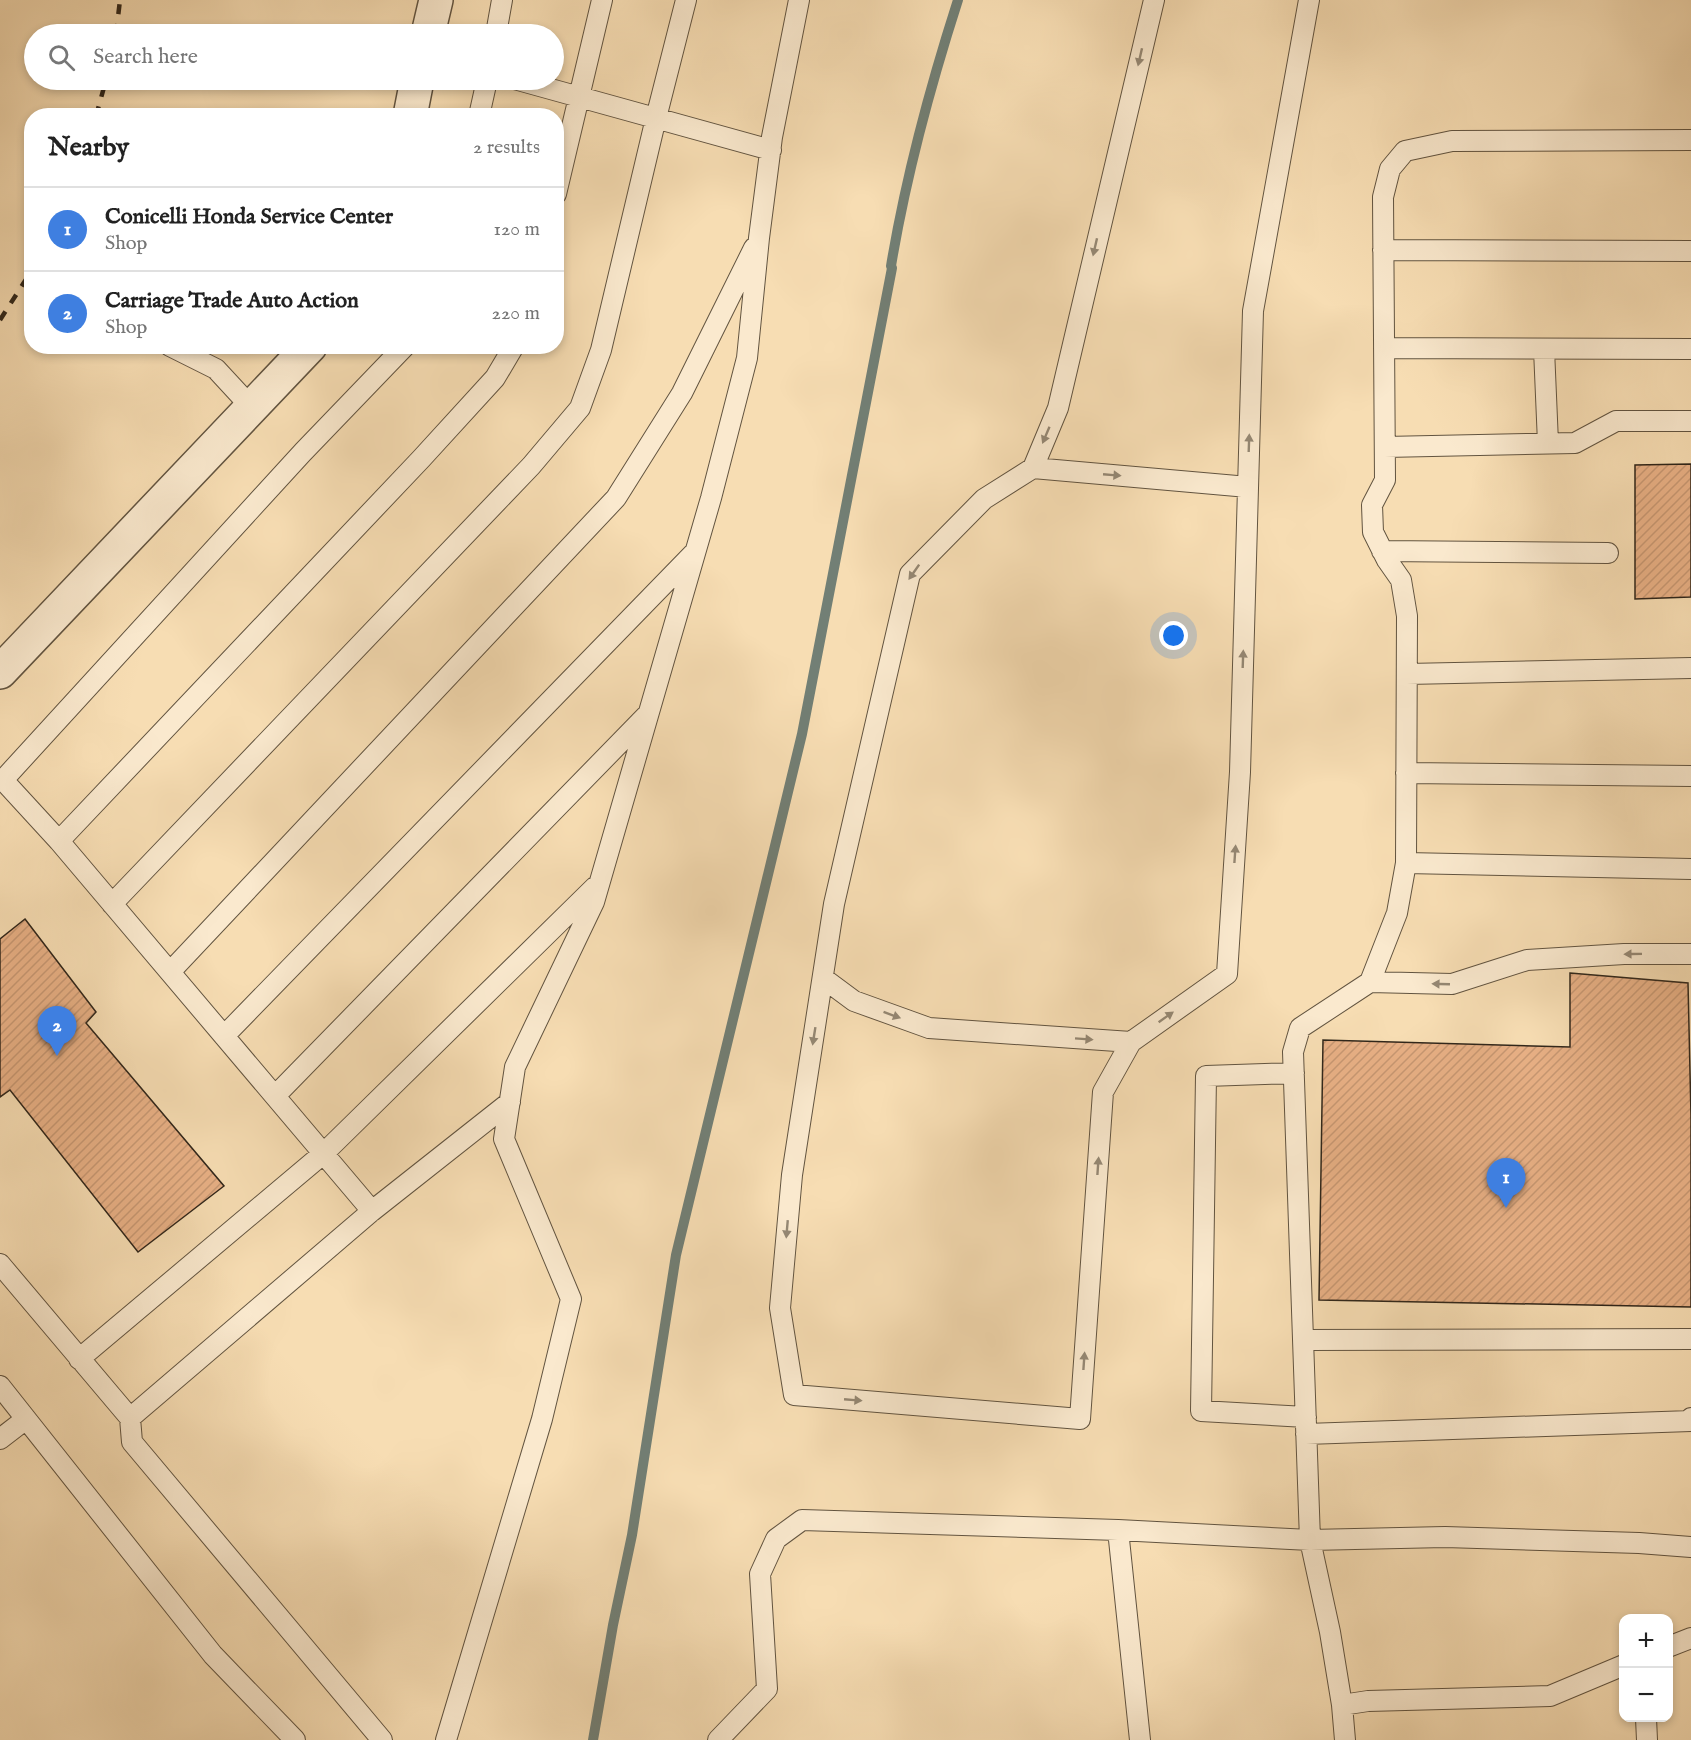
<!DOCTYPE html>
<html lang="en">
<head>
<meta charset="utf-8">
<style>
  :root { --surface:#fff; --page:#f2f2f2; --text:#222; --muted:#767676; --line:#e0e0e0; --accent:#8f2418 }
  body { margin:0; font-family:"IM FELL English",serif; background:var(--page); color:var(--text) }
  .controls { position:absolute; right:18px; bottom:18px; display:grid; overflow:hidden; border-radius:12px; box-shadow:0 3px 9px #0003 }
  .controls button { width:54px; height:54px; display:grid; place-items:center; padding:0; border:0; border-bottom:2px solid var(--line); background:var(--surface); color:var(--text); font:30px sans-serif }
  .you { position:absolute; left:1174px; top:636px; width:21px; height:21px; margin:-15px; border:4px solid #fff; border-radius:50%; background:#1a73e8; box-shadow:0 0 0 9px #1a73e833 }
  .badge { display:grid; place-items:center; width:39px; height:39px; border-radius:50%; background:var(--accent); color:#fff; font-size:20px; font-weight:700 }
  .pin { position:absolute; translate:-50% -50px; filter:drop-shadow(0 2px 3px #0008) }
  .pin::after { content:''; position:absolute; top:32px; width:21px; height:18px; background:inherit; clip-path:polygon(0 0,100% 0,50% 100%) }
  .list { margin:0; padding:0; list-style:none }
  h2 { display:flex; justify-content:space-between; align-items:center; height:78px; margin:0; padding:0 24px; font-size:26px }
  h2 small { font-size:20px; font-weight:400; color:var(--muted) }
  .list li { display:grid; grid-template-columns:39px 1fr auto; gap:18px; align-items:center; box-sizing:border-box; height:84px; padding:0 24px; border-top:2px solid var(--line) }
  .list b { display:block; font-size:22px; white-space:nowrap }
  .list p { margin:0; font-size:20px; white-space:nowrap; color:var(--muted) }
  .list em { font-size:20px; font-style:normal; color:var(--muted) }
  .icon { flex:none; width:33px; height:33px; fill:none; stroke:currentColor; stroke-width:2; stroke-linecap:round; stroke-linejoin:round }
  .map { position:relative; flex:none; width:1691px; height:1740px; overflow:hidden }
  .search { position:absolute; background:var(--surface); box-shadow:0 3px 9px #0003; left:24px; top:24px; width:540px; height:66px; display:flex; align-items:center; gap:15px; box-sizing:border-box; padding:0 21px; border-radius:33px; color:var(--muted); font-size:22px }
  .panel { position:absolute; background:var(--surface); box-shadow:0 3px 9px #0003; left:24px; top:108px; width:540px; height:246px; border-radius:24px }
  .map>svg:first-child { display:block }
  .lines { fill:none; stroke-linecap:round; stroke-linejoin:round }
  .stream { stroke:#727f75; stroke-width:10 }
  .building { fill:url(#building-hatch); stroke:#30261a; stroke-width:1.5 }
  .lane-casing { stroke:#625440; stroke-width:22 }
  .street-casing { stroke:#625440; stroke-width:36 }
  .lane { stroke:#fae9ce; stroke-width:20 }
  .street { stroke:#fae9ce; stroke-width:33 }
  .rail { stroke:#30261a; stroke-width:4.5; stroke-dasharray:10 10; stroke-linecap:butt }
  .oneway { fill:#958874 }
</style>
</head>
<body>
<div class="map">
<svg width="1691" height="1740" viewBox="0 0 1691 1740">
  <defs>
    <pattern id="building-hatch" width="6" height="6" patternUnits="userSpaceOnUse" patternTransform="scale(1.5)"><rect width="6" height="6" fill="#e8b085"/><path d="M-1 1l2-2M0 6l6-6M5 7l2-2" fill="none" stroke="#c79772"/></pattern>
  </defs>
  <rect width="100%" height="100%" fill="#f7ddb3"/>
  <filter id="stains"><feTurbulence type="fractalNoise" baseFrequency=".00333" numOctaves="4"/><feColorMatrix values="0 0 0 0 .2 0 0 0 0 .09 0 0 0 0 .02 0 0 0 .5 -.17"/></filter>
  <radialGradient id="worn" r=".72"><stop offset=".6" stop-color="#630" stop-opacity="0"/><stop offset="1" stop-color="#630" stop-opacity=".3"/></radialGradient>
  <g class="lines">
    <path class="stream" d="M593,1740l20,-115 19,-90 44,-280 126,-521 90,-466 -1,-2c15,-90 39,-179 67,-266"/>
  </g>
  <path class="building" d="M1691,464v133l-56,2v-134z
    M25,919l71,93 -10,11 138,163 -86,66 -128,-162 -10,7v-158z
    M1570,973l118,10 3,133v191l-372,-7 4,-260 247,7z"/>
  <g class="lines">
    <defs>
      <path id="lane" d="M1154,0l-96,408 -25,60 -49,31 -74,75 -76,330 -42,271 -12,133 14,87 286,24 23,-327 28,-50 96,-68 13,-202 13,-461 56,-311
        M496,34l6,-34
        M518,80l253,70
        M479,116l8,-36
        M556,194l46,-194
        M1383,250l308,1
        M170,346l46,23 36,39
        M405,346l-102,106 -300,328 56,61 313,370 138,-109
        M1384,348l307,1
        M1544,349l4,94
        M1385,447l190,-4 41,-22h75
        M1033,468l215,19
        M1382,551l226,2
        M1407,674l284,-6
        M1406,773l285,3
        M59,841l362,-382 74,-81 19,-32
        M1406,863l285,6
        M112,904l419,-438 49,-58 21,-58 55,-232 30,-118
        M170,972l446,-474 66,-105 72,-145
        M823,978l31,23 75,27 202,14
        M1370,982l82,2 75,-24 97,-6h67
        M224,1036l469,-482
        M1294,1073l-88,3 -5,335 105,6
        M275,1096l371,-380
        M372,1211l-242,207 2,24 250,298
        M0,1264l130,154
        M1303,1340l388,-1
        M79,1359l245,-206 271,-266
        M0,1386l213,269 82,85
        M1306,1434l385,-13v-3
        M0,1439l26,-20
        M1668,1647l23,-9
        M1624,1665l-74,31 -182,5 -26,4 -12,-73 -20,-92 135,-3 194,6 52,4
        M1342,1705l3,35
        M1646,1718l1,22
        M446,1740l96,-321 29,-120 -67,-160 11,-72 79,-165 117,-404 36,-140 12,-120 13,-101 27,-137
        M718,1740l49,-51 -7,-115 16,-35 26,-19 316,10
        M1140,1740l-22,-210 192,10 -17,-488 7,-24 70,-46 27,-69 9,-50 1,-247 -6,-36 -14,-20 -14,-28 -1,-27 13,-25 -2,-283 7,-28 15,-18 47,-10 239,-1"/>
      <path id="street" d="M428,34l8,-34
        M410,116l7,-36
        M0,672l310,-326"/>
    </defs>
    <use href="#lane" class="lane-casing"/>
    <use href="#street" class="street-casing"/>
    <use href="#lane" class="lane"/>
    <use href="#street" class="street"/>
    <path class="rail" d="M116,34l4,-34
      M96,116l10,-36
      M0,320l32,-50"/>
  </g>
  <defs><path id="oneway-solid" d="M-6-.8H1V-3.2L6.5 0L1 3.2V.8H-6Z" transform="scale(1.5)"/></defs>
  <g class="oneway">
    <use href="#oneway-solid" transform="translate(1140 57) rotate(103)"/>
    <use href="#oneway-solid" transform="translate(1095 247) rotate(103)"/>
    <use href="#oneway-solid" transform="translate(1046 435) rotate(113)"/>
    <use href="#oneway-solid" transform="translate(1249 443) rotate(-88)"/>
    <use href="#oneway-solid" transform="translate(1112 475) rotate(5)"/>
    <use href="#oneway-solid" transform="translate(914 572) rotate(125)"/>
    <use href="#oneway-solid" transform="translate(1243 659) rotate(-88)"/>
    <use href="#oneway-solid" transform="translate(1235 854) rotate(-86)"/>
    <use href="#oneway-solid" transform="translate(1633 954) rotate(179)"/>
    <use href="#oneway-solid" transform="translate(1441 984) rotate(-178)"/>
    <use href="#oneway-solid" transform="translate(892 1015) rotate(20)"/>
    <use href="#oneway-solid" transform="translate(1166 1017) rotate(-35)"/>
    <use href="#oneway-solid" transform="translate(814 1036) rotate(99)"/>
    <use href="#oneway-solid" transform="translate(1084 1039) rotate(4)"/>
    <use href="#oneway-solid" transform="translate(1098 1166) rotate(-86)"/>
    <use href="#oneway-solid" transform="translate(787 1229) rotate(95)"/>
    <use href="#oneway-solid" transform="translate(1084 1361) rotate(-86)"/>
    <use href="#oneway-solid" transform="translate(853 1400) rotate(5)"/>
  </g>
  <rect width="100%" height="100%" filter="url(#stains)"/>
  <rect width="100%" height="100%" fill="url(#worn)"/>
</svg>
<div class="controls">
<button>+</button>
<button>−</button>
</div>
<div class="you"></div>
<div class="pin badge" style="left:1506px;top:1208px;background:#3f7fe0">1</div>
<div class="pin badge" style="left:57px;top:1056px;background:#3f7fe0">2</div>
<div class="search"><svg class="icon" aria-label="search" viewBox="0 0 24 24"><circle cx="10" cy="10" r="6"/><path d="M15 15l6 6"/></svg>Search here</div>
<section class="panel">
<h2>Nearby<small>2 results</small></h2>
<ul class="list">
<li><span class="badge" style="background:#3f7fe0">1</span><div><b>Conicelli Honda Service Center</b><p>Shop</p></div><em>120 m</em></li>
<li><span class="badge" style="background:#3f7fe0">2</span><div><b>Carriage Trade Auto Action</b><p>Shop</p></div><em>220 m</em></li>
</ul>
</section>
</div>
</body>
</html>
